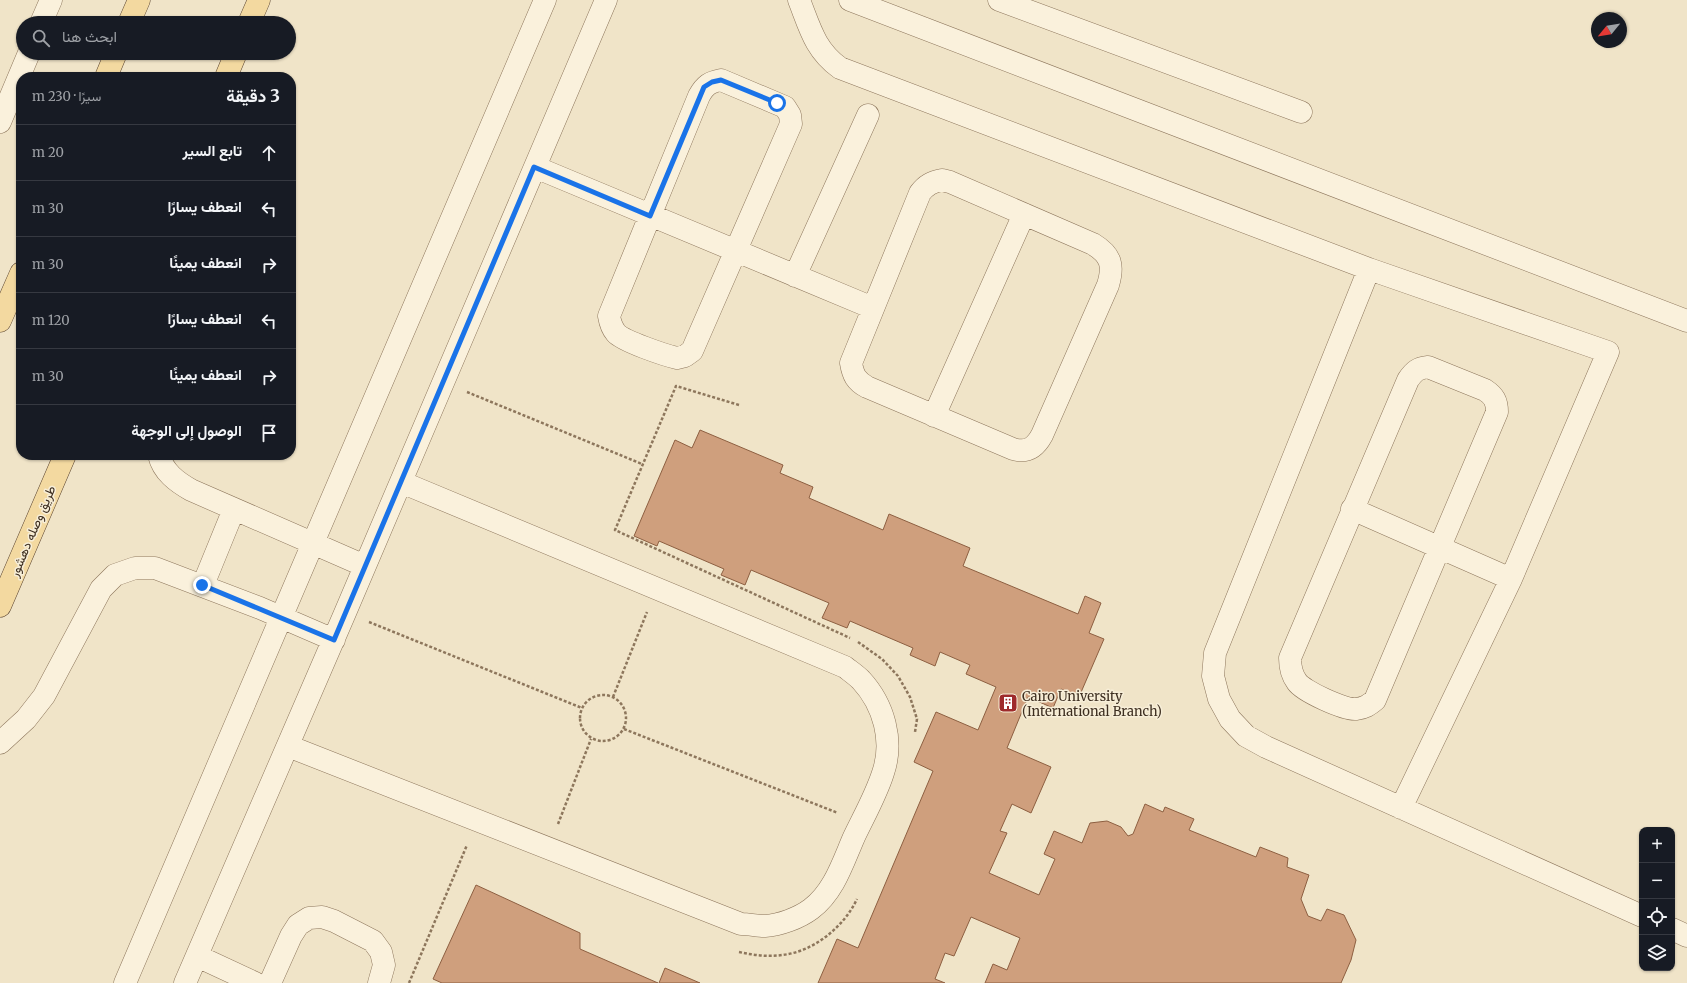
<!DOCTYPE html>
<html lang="ar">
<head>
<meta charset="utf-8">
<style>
  :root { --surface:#171b24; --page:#20242c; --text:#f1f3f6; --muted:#9ea1a6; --line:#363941 }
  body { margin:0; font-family:Merriweather,Vazirmatn,serif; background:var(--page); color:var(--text); direction:rtl }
  .controls { position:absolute; right:12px; bottom:12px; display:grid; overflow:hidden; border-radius:8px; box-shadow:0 1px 3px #0004 }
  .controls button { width:36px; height:36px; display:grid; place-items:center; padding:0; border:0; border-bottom:1px solid var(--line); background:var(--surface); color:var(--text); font:20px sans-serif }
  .compass { position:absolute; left:1591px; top:12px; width:36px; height:36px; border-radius:50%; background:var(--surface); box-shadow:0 1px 3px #0004; rotate:240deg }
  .stop { position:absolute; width:12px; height:12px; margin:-9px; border:3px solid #1a73e8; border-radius:50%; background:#fff }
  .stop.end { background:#1a73e8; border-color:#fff; box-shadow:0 1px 4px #0008 }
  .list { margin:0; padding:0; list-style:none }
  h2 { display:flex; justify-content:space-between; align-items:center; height:52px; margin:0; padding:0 16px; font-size:17px }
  h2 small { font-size:13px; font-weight:400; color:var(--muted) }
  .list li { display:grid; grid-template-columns:26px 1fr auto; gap:12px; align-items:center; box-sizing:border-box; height:56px; padding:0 16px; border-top:1px solid var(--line) }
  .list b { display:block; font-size:15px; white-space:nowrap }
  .list em { font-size:13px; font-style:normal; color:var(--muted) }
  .icon { flex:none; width:22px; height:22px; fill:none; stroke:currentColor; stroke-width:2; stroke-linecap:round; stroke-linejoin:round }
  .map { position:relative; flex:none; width:1687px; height:983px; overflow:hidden; direction:ltr }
  .search { position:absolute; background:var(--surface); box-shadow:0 1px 3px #0004; left:16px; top:16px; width:280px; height:44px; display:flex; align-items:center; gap:10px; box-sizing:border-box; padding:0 14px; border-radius:22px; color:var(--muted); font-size:15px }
  .panel { position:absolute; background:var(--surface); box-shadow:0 1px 3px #0004; left:16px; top:72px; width:280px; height:388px; border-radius:16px; direction:rtl }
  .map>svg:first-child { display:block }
  .building { fill:#cf9f7d; stroke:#8d5f41 }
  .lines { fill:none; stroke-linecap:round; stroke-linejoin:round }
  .minor-casing { stroke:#8d765c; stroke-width:23 }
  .major-casing { stroke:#5b4430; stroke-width:23 }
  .path { stroke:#8d765c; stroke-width:2.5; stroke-dasharray:3 2; stroke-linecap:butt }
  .minor { stroke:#faf1dc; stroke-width:22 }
  .major { stroke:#f3d9a0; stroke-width:22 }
  .route { stroke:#1a73e8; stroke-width:5 }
  .labels { text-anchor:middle; stroke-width:3; stroke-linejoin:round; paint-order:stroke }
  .street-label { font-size:13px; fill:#3d2e20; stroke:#f7eed8 }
  .poi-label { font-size:13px; fill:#3d2e20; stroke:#f7eed8; text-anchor:start }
</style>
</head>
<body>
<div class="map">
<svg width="1687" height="983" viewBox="0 0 1687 983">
  <rect width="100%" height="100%" fill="#f0e4c8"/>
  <path class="building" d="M700,430l83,35 -3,8 33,14 -4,11 74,32 6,-16 81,34 -7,18 115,48 7,-18 16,7 -12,30 15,6 -25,58 -18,-8 -8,19 -25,-11 -21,51 44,19 -20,46 -19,-9 -12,27 7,2 -18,40 50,22 16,-36 -11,-5 10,-23 28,12 8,-20 17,-2 14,6 7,9 5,-2 12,-30 18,8 2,-5 29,12 -5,11 67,27 4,-10 28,11 -1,9 22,8 -8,24 7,17 13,5 6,-12 17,6 12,25 -5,20 -10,23h-356l8,-19 14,6 13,-32 -49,-21 -17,39 -9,-3 -10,26 10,4h-127l19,-44 21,9 75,-177 -19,-9 22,-50 42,18 18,-43 -30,-13 4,-9 -30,-13 -5,14 -25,-11 3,-7 -63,-27 -3,7 -25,-10 7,-15 -78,-33 -6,15 -24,-10 3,-6 -65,-28 -2,5 -23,-10 41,-96 17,8z
    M476,885l104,48v16l78,34h-216l-9,-4z
    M665,968l35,15h-41z"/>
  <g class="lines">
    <defs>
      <path id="minor" d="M799,0c11,28 16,50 41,68l529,201 239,83 -97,227 -110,229
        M850,0l837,321
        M999,0l302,112
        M41,23l10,-23
        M721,80l64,27 5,8 1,9 -99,227 -7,5 -8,2c-13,-3 -54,-17 -61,-25 -5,-6 -6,-11 -7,-17l90,-220c6,-11 11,-14 22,-16z
        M0,122l29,-69
        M535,167l338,141
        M942,180l8,2 143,62c18,11 21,21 15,41l-66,150c-7,13 -15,18 -29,14l-146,-62c-11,-6 -14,-12 -16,-24l69,-170c6,-8 12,-11 22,-13z
        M1369,269l-154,384 -2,23 6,23 11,20 16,17 20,11 376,169
        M795,276l73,-161
        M1428,367l57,23c9,6 12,11 12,22l-122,288c-6,5 -10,8 -19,9 -12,1 -53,-18 -59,-27 -6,-8 -7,-15 -7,-24l118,-278c6,-9 10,-12 20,-13z
        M934,416l90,-202
        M159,455c4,17 18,27 32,35l174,76
        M1352,509l159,70
        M203,585l31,-76
        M0,743l26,-24 18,-23 57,-107 14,-14 20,-7h20l105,40 74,32
        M288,746l453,178c8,0 17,2 24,2 15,-1 34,-8 46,-17 23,-17 32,-47 43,-72 10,-21 22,-42 29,-64 11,-32 1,-68 -22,-93 -5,-5 -11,-9 -16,-13l-444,-185
        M1672,929l15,7
        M197,956l58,27
        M125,983l420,-983
        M185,983l160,-370 261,-613
        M270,983l21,-47 7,-11 11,-7 13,-1 12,4 39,20 8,11 3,13 -5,18"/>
      <path id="major" d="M129,23l10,-23
        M249,23l10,-23
        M106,77l10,-24
        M226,77l10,-24
        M0,321l21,-48
        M0,606l65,-151"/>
    </defs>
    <use href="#minor" class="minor-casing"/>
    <use href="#major" class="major-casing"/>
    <path class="path" d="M467,392l175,72
      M739,405l-63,-19 -61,144 235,108
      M369,622l213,86
      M858,642l24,17 16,17 12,21 7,22 -2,13
      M580 718a23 23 0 1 1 46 0a23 23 0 1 1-46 0Z
      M613,697l34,-85
      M624,729l214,84
      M558,824l33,-85
      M739,952c14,3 28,5 43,3 31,-3 62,-28 75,-56
      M409,983l58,-138"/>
    <use href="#minor" class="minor"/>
    <use href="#major" class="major"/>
  </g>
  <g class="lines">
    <path class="route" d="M202,585l132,55 200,-473 116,49 54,-129 8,-5 9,-2 56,23"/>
  </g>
  <defs>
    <symbol id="building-square" viewBox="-11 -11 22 22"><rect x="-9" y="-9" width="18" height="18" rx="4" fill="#9e2a2b" stroke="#f7eed8"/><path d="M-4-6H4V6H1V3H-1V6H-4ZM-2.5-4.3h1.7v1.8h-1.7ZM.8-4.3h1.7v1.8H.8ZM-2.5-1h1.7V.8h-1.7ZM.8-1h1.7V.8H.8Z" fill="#fff"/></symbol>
  </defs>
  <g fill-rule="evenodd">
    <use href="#building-square" x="997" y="692" width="22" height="22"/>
  </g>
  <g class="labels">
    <g class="street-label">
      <text transform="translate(32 531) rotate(-67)" y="5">طريق وصله دهشور</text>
    </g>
    <g class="poi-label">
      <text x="1022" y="701">Cairo University<tspan x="1022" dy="15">(International Branch)</tspan></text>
    </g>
  </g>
</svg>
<div class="controls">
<button>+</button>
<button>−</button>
<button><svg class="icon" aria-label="locate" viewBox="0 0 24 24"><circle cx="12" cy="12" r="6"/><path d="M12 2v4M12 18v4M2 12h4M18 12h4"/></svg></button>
<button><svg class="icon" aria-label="layers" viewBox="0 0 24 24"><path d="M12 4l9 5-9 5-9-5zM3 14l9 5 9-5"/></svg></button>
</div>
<svg class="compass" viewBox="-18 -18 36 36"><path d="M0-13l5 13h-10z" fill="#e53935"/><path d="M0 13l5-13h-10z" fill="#9ea1a6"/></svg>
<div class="stop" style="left:777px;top:103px"></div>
<div class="stop end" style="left:202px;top:585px"></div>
<div class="search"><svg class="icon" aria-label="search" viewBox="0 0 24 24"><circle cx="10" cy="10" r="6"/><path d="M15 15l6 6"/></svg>ابحث هنا</div>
<section class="panel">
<h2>3 دقيقة<small>سيرًا · 230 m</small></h2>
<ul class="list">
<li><svg class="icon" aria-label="ahead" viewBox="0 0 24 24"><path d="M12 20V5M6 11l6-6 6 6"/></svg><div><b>تابع السير</b></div><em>20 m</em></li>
<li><svg class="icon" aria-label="left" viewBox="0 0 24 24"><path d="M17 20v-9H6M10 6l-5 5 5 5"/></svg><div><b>انعطف يسارًا</b></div><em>30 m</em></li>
<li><svg class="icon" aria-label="right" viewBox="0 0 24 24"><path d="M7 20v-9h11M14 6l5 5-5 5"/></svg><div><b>انعطف يمينًا</b></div><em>30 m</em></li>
<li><svg class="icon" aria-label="left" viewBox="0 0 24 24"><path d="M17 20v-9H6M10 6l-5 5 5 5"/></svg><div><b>انعطف يسارًا</b></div><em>120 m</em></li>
<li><svg class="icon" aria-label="right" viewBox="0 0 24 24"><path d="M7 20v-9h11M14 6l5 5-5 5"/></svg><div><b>انعطف يمينًا</b></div><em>30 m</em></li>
<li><svg class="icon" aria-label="arrive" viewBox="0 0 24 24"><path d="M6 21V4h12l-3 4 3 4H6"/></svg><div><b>الوصول إلى الوجهة</b></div></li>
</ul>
</section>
</div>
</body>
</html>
